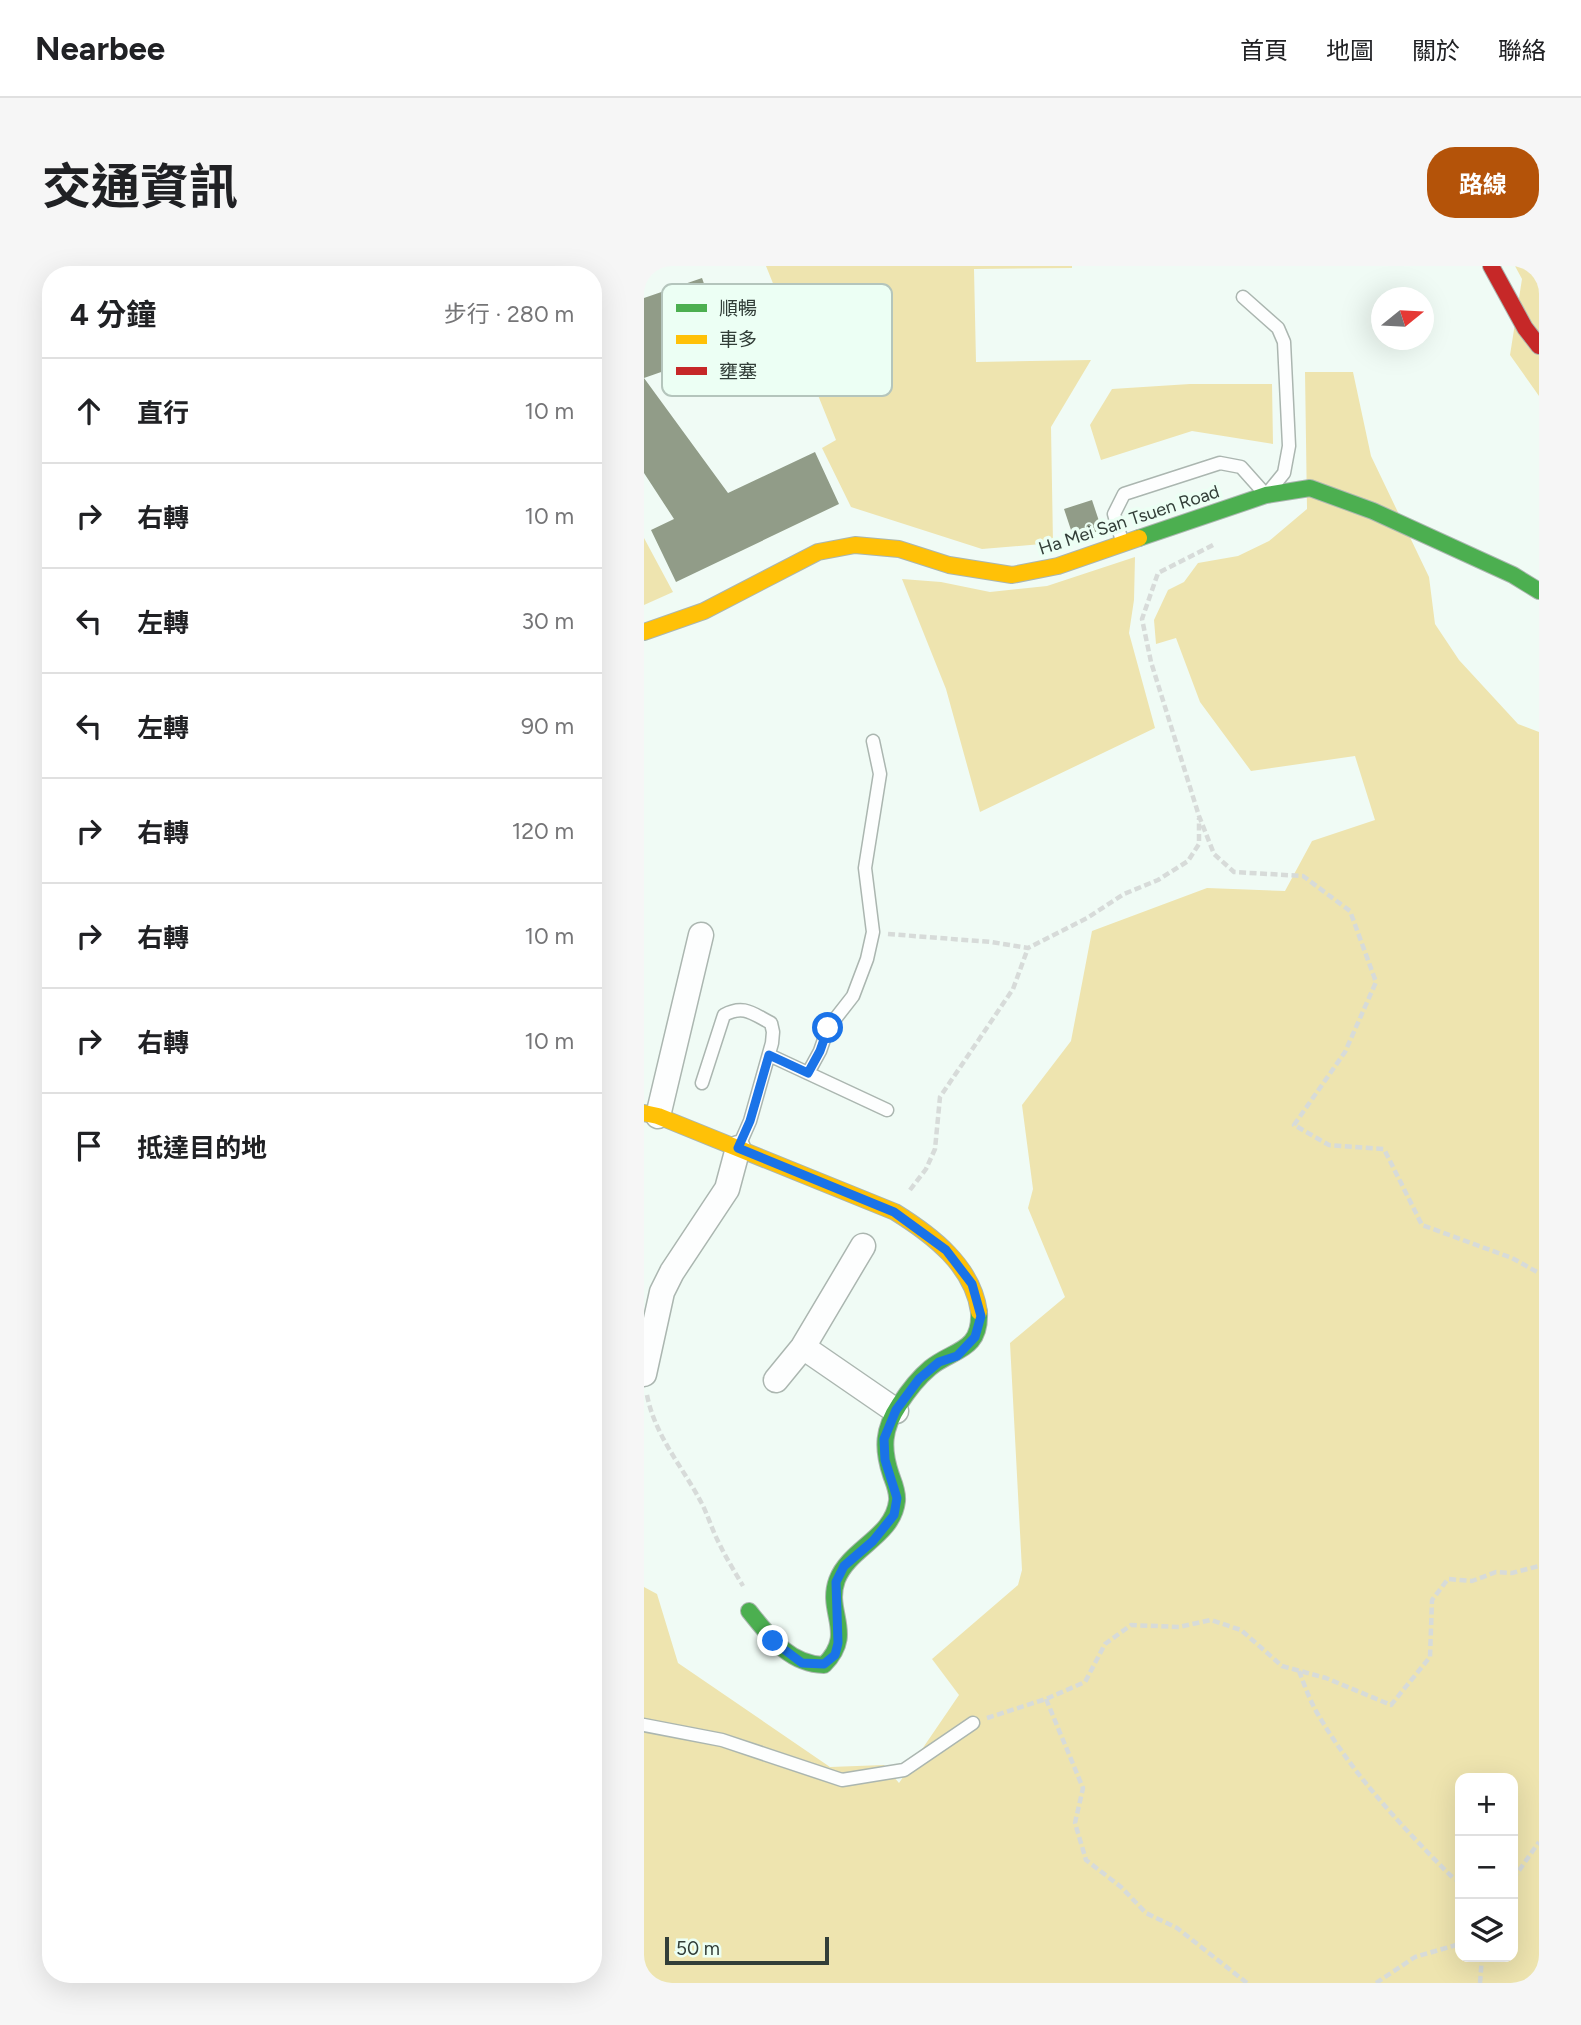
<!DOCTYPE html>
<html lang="zh-TW">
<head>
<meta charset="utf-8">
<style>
  :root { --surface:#fff; --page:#f6f6f6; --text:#202124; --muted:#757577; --line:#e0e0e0; --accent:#b45309 }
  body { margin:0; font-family:Figtree,"Noto Sans TC",sans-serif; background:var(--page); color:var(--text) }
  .controls { position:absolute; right:21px; bottom:21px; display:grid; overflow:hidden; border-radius:14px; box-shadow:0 7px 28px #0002 }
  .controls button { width:63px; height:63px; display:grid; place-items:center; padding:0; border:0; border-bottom:2px solid var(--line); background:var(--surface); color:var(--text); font:35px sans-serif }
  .compass { position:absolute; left:727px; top:21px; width:63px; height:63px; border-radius:50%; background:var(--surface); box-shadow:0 7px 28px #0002; rotate:72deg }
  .scale { position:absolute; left:21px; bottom:18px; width:164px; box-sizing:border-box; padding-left:7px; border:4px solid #323e38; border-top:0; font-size:19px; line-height:24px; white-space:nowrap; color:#323e38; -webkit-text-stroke:5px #ecfff4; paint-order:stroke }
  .stop { position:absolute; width:21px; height:21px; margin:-16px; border:5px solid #1a73e8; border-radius:50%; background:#fff }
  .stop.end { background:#1a73e8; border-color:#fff; box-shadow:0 2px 7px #0008 }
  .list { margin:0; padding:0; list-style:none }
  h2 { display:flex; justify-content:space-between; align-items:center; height:91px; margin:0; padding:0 28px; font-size:30px }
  h2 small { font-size:23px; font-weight:400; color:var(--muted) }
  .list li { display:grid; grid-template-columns:46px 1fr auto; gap:21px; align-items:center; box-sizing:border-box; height:105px; padding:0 28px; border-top:2px solid var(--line) }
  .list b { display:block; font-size:26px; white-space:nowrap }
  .list em { font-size:23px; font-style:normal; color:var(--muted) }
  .icon { flex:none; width:38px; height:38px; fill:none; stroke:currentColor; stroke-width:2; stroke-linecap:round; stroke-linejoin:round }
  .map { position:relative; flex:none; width:895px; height:1717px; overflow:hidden; border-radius:28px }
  header { display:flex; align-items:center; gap:42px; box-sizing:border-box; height:98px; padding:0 35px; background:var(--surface); border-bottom:2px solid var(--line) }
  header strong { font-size:33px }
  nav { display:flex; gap:38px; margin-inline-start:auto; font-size:24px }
  .intro { display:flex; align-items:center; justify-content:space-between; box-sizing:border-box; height:168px; padding:0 42px }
  h1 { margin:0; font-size:49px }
  .button { padding:18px 32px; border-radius:28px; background:var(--accent); color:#fff; font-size:24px; font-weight:700 }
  main { display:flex; gap:42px; padding:0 42px }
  aside { flex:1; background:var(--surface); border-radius:28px; box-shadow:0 7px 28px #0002 }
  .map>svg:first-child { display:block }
  .green { fill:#eee4af; fill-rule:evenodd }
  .building { fill:#919c88 }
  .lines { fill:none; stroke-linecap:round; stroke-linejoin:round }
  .lane-casing { stroke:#abb6b0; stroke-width:15 }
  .street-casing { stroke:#abb6b0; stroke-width:27 }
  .fast-casing { stroke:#abb6b0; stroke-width:18 }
  .slow-casing { stroke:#abb6b0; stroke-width:18 }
  .jam-casing { stroke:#abb6b0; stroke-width:18 }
  .path { stroke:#d7dbd9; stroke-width:4.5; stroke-dasharray:7 3.5; stroke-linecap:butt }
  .lane { stroke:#fdfefe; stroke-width:12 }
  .street { stroke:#fdfefe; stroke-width:24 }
  .fast { stroke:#4caf50; stroke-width:16 }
  .slow { stroke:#ffc107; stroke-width:16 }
  .jam { stroke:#c62828; stroke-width:16 }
  .route { stroke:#1a73e8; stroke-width:9 }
  .labels { text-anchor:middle; stroke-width:7; stroke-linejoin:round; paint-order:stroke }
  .street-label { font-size:18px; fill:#323e38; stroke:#ecfff4 }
  .key { fill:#ecfff4; stroke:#b4c5bc; stroke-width:2 }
  .key-label { font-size:19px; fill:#323e38 }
</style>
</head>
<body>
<header>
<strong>Nearbee</strong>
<nav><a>首頁</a><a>地圖</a><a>關於</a><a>聯絡</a></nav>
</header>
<div class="intro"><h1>交通資訊</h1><a class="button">路線</a></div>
<main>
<aside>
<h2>4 分鐘<small>步行 · 280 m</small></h2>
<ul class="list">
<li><svg class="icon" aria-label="ahead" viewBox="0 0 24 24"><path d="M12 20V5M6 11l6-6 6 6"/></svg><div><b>直行</b></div><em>10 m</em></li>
<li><svg class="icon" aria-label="right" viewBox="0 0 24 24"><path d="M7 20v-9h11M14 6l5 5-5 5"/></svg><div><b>右轉</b></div><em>10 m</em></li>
<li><svg class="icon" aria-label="left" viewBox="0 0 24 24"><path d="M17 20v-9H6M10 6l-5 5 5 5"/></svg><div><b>左轉</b></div><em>30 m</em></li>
<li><svg class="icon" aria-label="left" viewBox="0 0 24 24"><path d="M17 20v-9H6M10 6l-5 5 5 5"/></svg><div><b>左轉</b></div><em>90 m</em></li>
<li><svg class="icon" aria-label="right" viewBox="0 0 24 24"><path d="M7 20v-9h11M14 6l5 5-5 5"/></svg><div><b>右轉</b></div><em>120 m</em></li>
<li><svg class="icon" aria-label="right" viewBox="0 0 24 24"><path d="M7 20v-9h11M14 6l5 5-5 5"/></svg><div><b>右轉</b></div><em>10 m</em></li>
<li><svg class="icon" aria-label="right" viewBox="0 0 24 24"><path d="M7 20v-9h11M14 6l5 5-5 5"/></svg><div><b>右轉</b></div><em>10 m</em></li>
<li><svg class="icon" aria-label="arrive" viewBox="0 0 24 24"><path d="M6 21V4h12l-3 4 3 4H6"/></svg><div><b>抵達目的地</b></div></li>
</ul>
</aside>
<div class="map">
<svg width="895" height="1717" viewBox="0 0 895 1717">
  <rect width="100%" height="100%" fill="#f0fbf5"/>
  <path class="green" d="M122,0h306v2l-98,1 2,93 115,-2 -40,67 2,116 -71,6 -131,-42 -29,-59 14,-8z
    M871,0h24v130l-29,-41 12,-76z
    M661,106h48l18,84 58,121 6,47 24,36 59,64 21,8v1251h-892l-3,-9v-387l13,7 21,69 152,104 54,-2 15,18 60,-88 -27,-36 86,-74 4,-15 -12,-227 55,-46 -37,-89 5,-19 -11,-84 49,-64 21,-110 115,-43 78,3 27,-50 63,-21 -20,-64 -104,15 -51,-69 -24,-64 -20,6 -2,-24 14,-30 16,-8 14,-19 40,-7 31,-15 38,-32zM816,1512h53v179h-53z
    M546,118h82l1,60 -81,-13 -91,29 -11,-35 22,-36z
    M0,272l29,54 -29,13z
    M491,291l-1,43 -5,33 26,95 -175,84 -34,-123 -44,-110 39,3 49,10 57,-6z"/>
  <path class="building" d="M58,12l25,71 -83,29 84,115 87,-41 24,52 -163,78 -25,-52 23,-11 -30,-46v-175z
    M448,234l10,30 -28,9 -10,-30z"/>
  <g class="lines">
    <defs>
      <path id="lane" d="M478,275l-8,-27 10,-20 96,-31 21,4 25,28 18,-22 5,-27 -5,-104 -6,-14 -35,-31
        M125,789l118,55
        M164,807l12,-22 8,-23 25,-32 14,-37 6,-27 -8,-64 15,-94 -7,-33
        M58,817l22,-68c20,-11 29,-1 47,8l2,9 -1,11 -22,78 -11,25
        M0,1459l78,15 120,40 62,-10 69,-47"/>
      <path id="street" d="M14,850l43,-181
        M159,1081l93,64
        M0,1108l18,-82 10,-20 55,-83 11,-41
        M132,1114l27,-33 60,-101"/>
      <path id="fast" d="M495,272l127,-43 44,-7 63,23 140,64 26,16
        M105,1345c21,26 40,53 75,54 32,-32 1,-52 13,-85 12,-32 56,-43 60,-79 1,-9 -3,-18 -6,-26 -9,-27 -8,-46 8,-70 9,-14 19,-27 31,-37 23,-19 51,-16 49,-56"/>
      <path id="slow" d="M0,366l60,-21 114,-59 37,-7 44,4 50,16 63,10 46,-9 81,-28
        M0,847l14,3 237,96c37,23 78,54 84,100"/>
      <path id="jam" d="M847,0l34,62 14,18"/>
    </defs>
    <use href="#lane" class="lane-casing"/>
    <use href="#street" class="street-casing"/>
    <use href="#fast" class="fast-casing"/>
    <use href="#slow" class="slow-casing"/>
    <use href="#jam" class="jam-casing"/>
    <path class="path" d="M569,279l-55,28 -16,46 9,43 48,154 15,38 20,18 69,4 47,35 26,71 -31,70 -51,73 35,20 55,4 38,76 90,33 27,15
      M244,668l103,8 37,6 59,-30 37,-24 34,-14 30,-19 11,-17v-26
      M266,924l16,-21 9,-20 5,-52 73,-108 15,-41
      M3,1129c8,41 35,71 54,107 7,13 11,28 18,41 7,15 16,29 24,43
      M655,1405c5,13 10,27 17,40 36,63 87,117 138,168l6,2
      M402,1433l37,89 -8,35 11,37 35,27 25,26 31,15 70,55
      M343,1452l59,-19 39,-17 20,-38 26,-19 48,2 32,-7 30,10 41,36 44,12 65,27 39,-48 2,-57 16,-21 24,2 24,-9 16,1 27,-7
      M869,1613l26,-37
      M732,1717l39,-26 41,-12 4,-6
      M836,1717l2,-26"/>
    <use href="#lane" class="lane"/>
    <use href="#street" class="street"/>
    <use href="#fast" class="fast"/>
    <use href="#slow" class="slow"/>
    <use href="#jam" class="jam"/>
  </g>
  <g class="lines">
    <path class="route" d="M129,1375l29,22 22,1 11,-9 3,-12 -2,-61 8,-16 29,-25 21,-26 3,-17 -12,-38 -1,-21 12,-29 23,-31 20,-17 18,-6 18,-19 6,-21 -9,-32 -26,-34 -52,-38 -156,-64 12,-27 19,-66 39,18 12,-22 8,-23"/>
  </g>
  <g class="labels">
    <g class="street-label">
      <text transform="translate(485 254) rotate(-18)" y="6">Ha Mei San Tsuen Road</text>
    </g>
  </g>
  <rect x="18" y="18" width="230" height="112" rx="10" class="key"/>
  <rect x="32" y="38" width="31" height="8" fill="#4caf50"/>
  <rect x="32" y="69" width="31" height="9" fill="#ffc107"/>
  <rect x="32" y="101" width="31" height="8" fill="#c62828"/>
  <g class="key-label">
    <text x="75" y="49">順暢</text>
    <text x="75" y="80">車多</text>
    <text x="75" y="112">壅塞</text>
  </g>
</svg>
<div class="controls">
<button>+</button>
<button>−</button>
<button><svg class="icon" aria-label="layers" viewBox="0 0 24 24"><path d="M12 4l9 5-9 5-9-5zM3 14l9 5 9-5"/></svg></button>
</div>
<svg class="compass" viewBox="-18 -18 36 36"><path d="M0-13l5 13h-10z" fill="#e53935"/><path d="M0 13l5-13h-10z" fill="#757577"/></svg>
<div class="scale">50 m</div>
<div class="stop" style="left:184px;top:762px"></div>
<div class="stop end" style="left:129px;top:1375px"></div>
</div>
</main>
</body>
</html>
